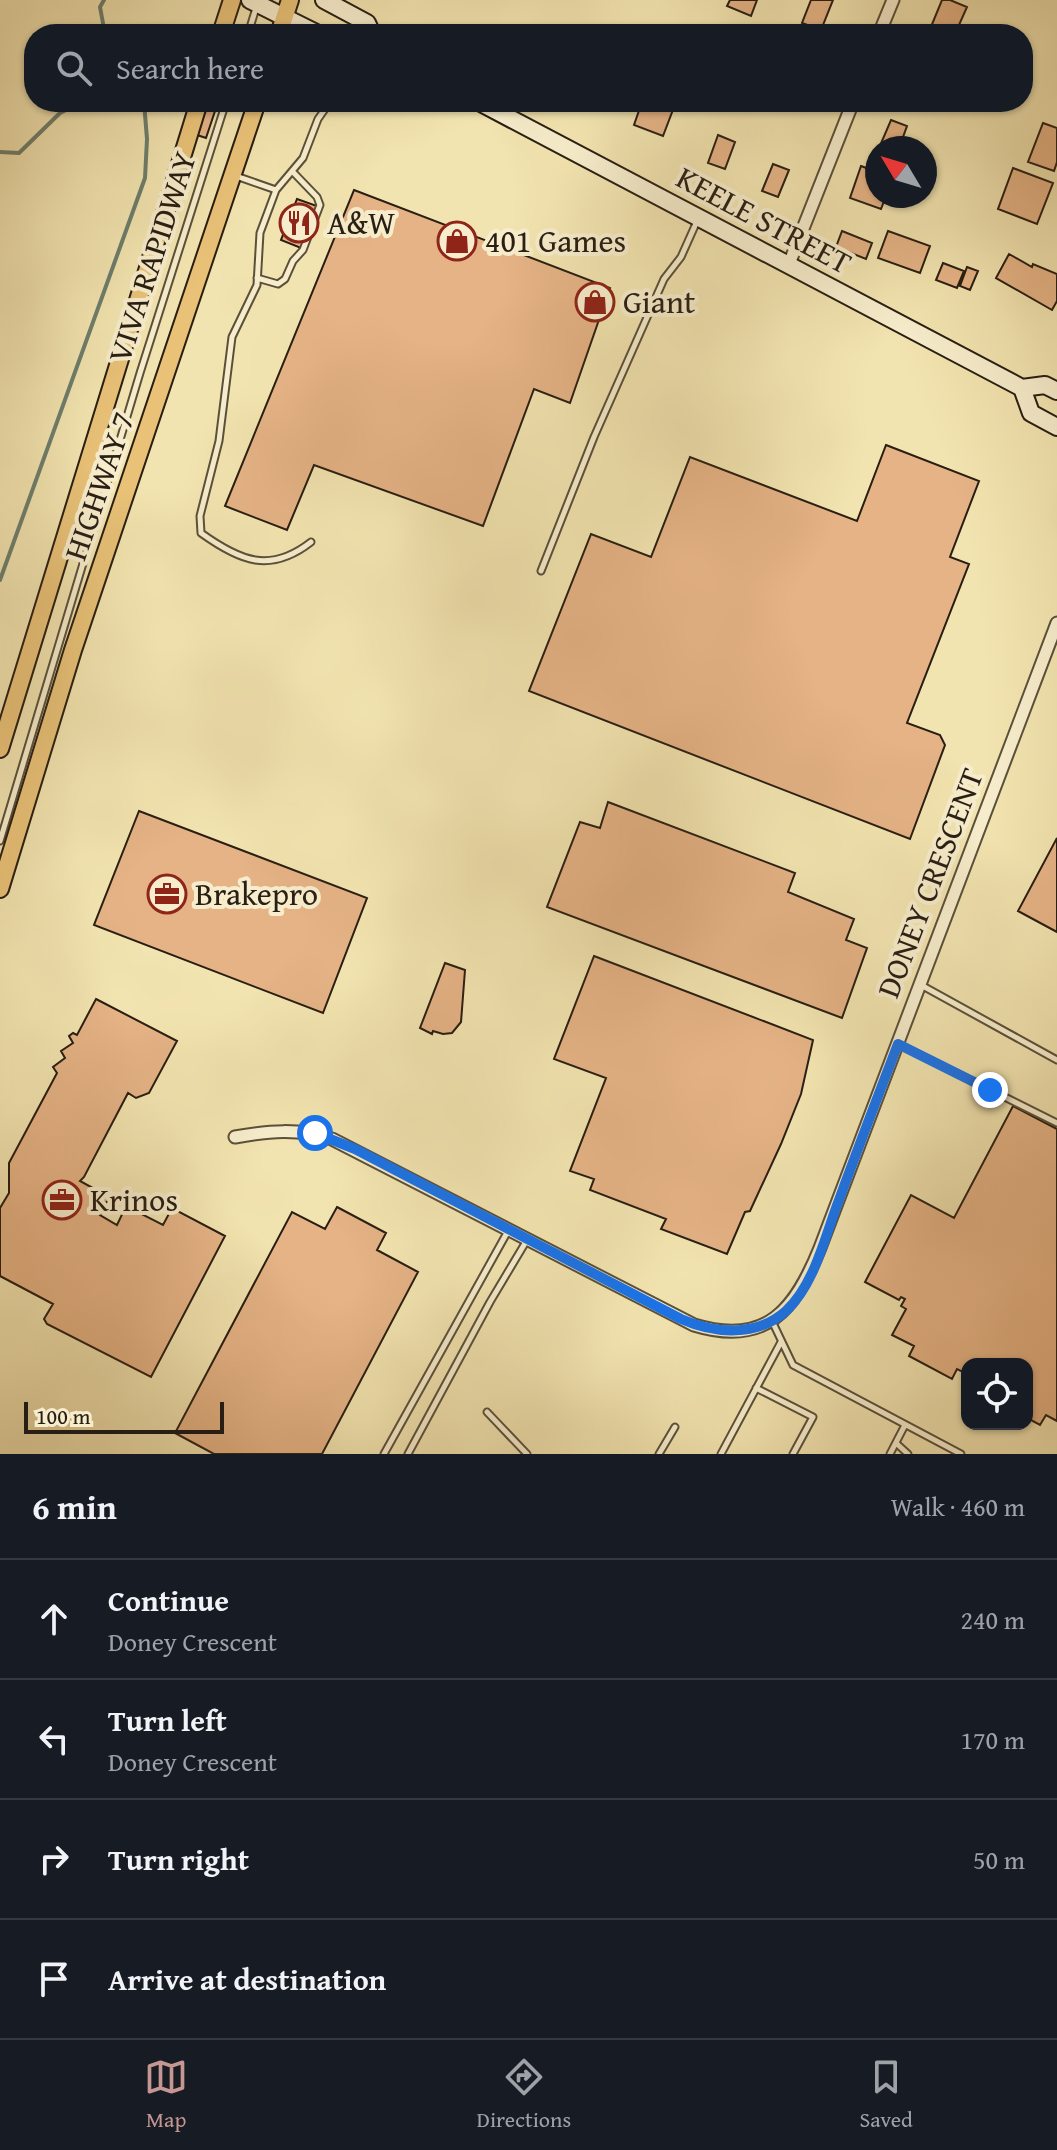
<!DOCTYPE html>
<html lang="en">
<head>
<meta charset="utf-8">
<style>
  :root { --surface:#171b24; --page:#20242c; --text:#f1f3f6; --muted:#9ea1a6; --line:#363941; --accent:#c59692 }
  body { margin:0; font-family:"Gentium Book Plus",serif; background:var(--page); color:var(--text) }
  .controls { position:absolute; right:24px; bottom:24px; display:grid; overflow:hidden; border-radius:16px; box-shadow:0 2px 6px #0004 }
  .controls button { width:72px; height:72px; display:grid; place-items:center; padding:0; border:0; border-bottom:2px solid var(--line); background:var(--surface); color:var(--text); font:40px sans-serif }
  .compass { position:absolute; left:865px; top:136px; width:72px; height:72px; border-radius:50%; background:var(--surface); box-shadow:0 2px 6px #0004; rotate:308deg }
  .scale { position:absolute; left:24px; bottom:20px; width:200px; box-sizing:border-box; padding-left:8px; border:4px solid #281e13; border-top:0; font-size:22px; line-height:28px; white-space:nowrap; color:#281e13; -webkit-text-stroke:6px #f7edcc; paint-order:stroke }
  .stop { position:absolute; width:24px; height:24px; margin:-18px; border:6px solid #1a73e8; border-radius:50%; background:#fff }
  .stop.end { background:#1a73e8; border-color:#fff; box-shadow:0 2px 8px #0008 }
  .list { margin:0; padding:0; list-style:none }
  h2 { display:flex; justify-content:space-between; align-items:center; height:104px; margin:0; padding:0 32px; font-size:34px }
  h2 small { font-size:26px; font-weight:400; color:var(--muted) }
  .list li { display:grid; grid-template-columns:52px 1fr auto; gap:24px; align-items:center; box-sizing:border-box; height:120px; padding:0 32px; border-top:2px solid var(--line) }
  .list b { display:block; font-size:30px; white-space:nowrap }
  .list p { margin:0; font-size:26px; white-space:nowrap; color:var(--muted) }
  .list em { font-size:26px; font-style:normal; color:var(--muted) }
  .icon { flex:none; width:44px; height:44px; fill:none; stroke:currentColor; stroke-width:2; stroke-linecap:round; stroke-linejoin:round }
  .map { position:relative; flex:none; width:1057px; height:1454px; overflow:hidden }
  .search { position:absolute; background:var(--surface); box-shadow:0 2px 6px #0004; left:24px; right:24px; top:24px; height:88px; display:flex; align-items:center; gap:20px; box-sizing:border-box; padding:0 28px; border-radius:32px; color:var(--muted); font-size:30px }
  .sheet { height:584px; background:var(--surface) }
  nav { display:flex; justify-content:space-around; align-items:center; box-sizing:border-box; height:112px; border-top:2px solid var(--line); background:var(--surface); font-size:22px; color:var(--muted) }
  nav a { display:grid; justify-items:center; gap:4px }
  nav .on { color:var(--accent) }
  .map>svg:first-child { display:block }
  .lines { fill:none; stroke-linecap:round; stroke-linejoin:round }
  .stream { stroke:#6d7f6d; stroke-width:4 }
  .building { fill:#e5b385; stroke:#281e13; stroke-width:2 }
  .lane-casing { stroke:#5a503a; stroke-width:9 }
  .street-casing { stroke:#5a503a; stroke-width:15 }
  .secondary-casing { stroke:#281e13; stroke-width:20 }
  .primary-casing { stroke:#281e13; stroke-width:20 }
  .lane { stroke:#f7edcc; stroke-width:5 }
  .street { stroke:#f7edcc; stroke-width:11 }
  .secondary { stroke:#f7edcc; stroke-width:16 }
  .primary { stroke:#e9c278; stroke-width:16 }
  .route { stroke:#1a73e8; stroke-width:10 }
  .labels { text-anchor:middle; stroke-width:8; stroke-linejoin:round; paint-order:stroke }
  .street-label { font-size:32px; fill:#281e13; stroke:#f7edcc }
  .poi-label { font-size:32px; fill:#281e13; stroke:#f7edcc; text-anchor:start }
</style>
</head>
<body>
<div class="map">
<svg width="1057" height="1454" viewBox="0 0 1057 1454">
  <rect width="100%" height="100%" fill="#f2e4b0"/>
  <filter id="stains"><feTurbulence type="fractalNoise" baseFrequency=".0025" numOctaves="4"/><feColorMatrix values="0 0 0 0 .2 0 0 0 0 .09 0 0 0 0 .02 0 0 0 .5 -.17"/></filter>
  <radialGradient id="worn" r=".72"><stop offset=".6" stop-color="#630" stop-opacity="0"/><stop offset="1" stop-color="#630" stop-opacity=".3"/></radialGradient>
  <g class="lines">
    <path class="stream" d="M104,0l-4,7 5,27
      M0,152l19,1 41,-40 22,-11
      M0,580l145,-402 2,-39 -3,-37"/>
  </g>
  <path class="building" d="M730,0h27l-6,16 -24,-10z
    M811,0h22l-12,30 -19,-7z
    M942,0h8l17,7 -12,27h-27z
    M207,102h11l-12,36 -9,-3z
    M642,102h19l13,5 -11,29 -29,-11z
    M891,120l16,6 -8,22h-20z
    M1043,123l14,5v34l-3,9 -26,-9z
    M718,135l17,7 -10,27 -17,-6z
    M773,164l16,6 -11,27 -16,-6z
    M861,166l16,6v24h9l-5,13 -31,-11z
    M1013,168l40,15 -16,41 -39,-15z
    M354,190l256,98 -40,115 -36,-14 -51,137 -169,-61 -27,65 -62,-24z
    M297,199l20,7 -16,42 -20,-8z
    M842,231l30,12 -6,16 -30,-12z
    M888,231l42,15 -10,27 -42,-15z
    M1009,254l23,13 1,-3 24,10v27l-5,9 -56,-32z
    M943,263l21,8 -7,17 -21,-8z
    M967,267l11,4 -8,19 -10,-4z
    M886,445l93,36 -29,76 19,7 -62,159 33,12 5,10 -35,94 -381,-148 62,-157 60,23 39,-100 167,64z
    M608,802l187,71 -7,19 66,27 -8,21 21,8 -25,70 -295,-111 33,-85 20,6z
    M139,811l228,87 -44,115 -229,-88z
    M1057,838v94l-39,-21z
    M594,956l219,84 -12,54 -20,50 -31,67 -5,1 -18,42 -66,-25 5,-10 -76,-29 4,-11 -24,-8 36,-93 -52,-19z
    M445,963l20,7 -4,52 -9,11 -9,1 -10,-3 -1,3 -12,-6z
    M96,999l81,42 -28,52 -13,5 -8,-5 -44,84 -4,4 29,16 -9,18 17,10 9,-19 37,19 9,-17 53,28 -74,141 -104,-53 -3,-5 9,-15 -53,-28v-68l9,-15v-30l48,-90 -4,-6 12,-9 -4,-7 12,-8 -4,-7 4,-3 4,2z
    M1013,1106l44,23v292l-11,-6 -6,10 -13,-7v-54h-60v10l-10,-5 -5,10 -43,-23 5,-10 -22,-11 14,-26 -5,-3 4,-7 -4,-2 -2,3 -34,-18 46,-87 43,23z
    M337,1207l49,26 -9,17 41,22 -96,182h-108l-39,-21 117,-221 33,17z"/>
  <g class="lines">
    <defs>
      <path id="lane" d="M248,34l8,-26
        M236,176l40,14 27,-32 15,-39 12,-17
        M276,190l-16,43 -3,52 -25,52 -13,104 -19,75 1,17c39,28 69,41 110,9
        M257,278l21,6 7,-5 8,-18 10,-11 17,-45 -3,-8 -25,-26
        M541,571l53,-134 70,-158 17,-22 17,-38
        M0,841l140,-468 86,-271
        M921,985l136,75
        M898,1044l159,79
        M772,1321l21,44 168,89
        M756,1388l57,29 -20,37
        M487,1412l40,42
        M896,1443l12,11
        M384,1454l124,-223
        M408,1454l82,-152 37,-62
        M659,1454l16,-27
        M721,1454l60,-112
        M890,1454l15,-29"/>
      <path id="street" d="M879,34l14,-34
        M789,264l64,-162
        M235,1137c33,-6 64,-9 97,2l362,186c72,22 101,-15 126,-77l237,-625"/>
      <path id="secondary" d="M250,0l68,34
        M324,0l43,23 5,11
        M479,102l543,286 23,-3 12,6
        M1022,388l9,25 26,14"/>
      <path id="primary" d="M221,34l11,-34
        M279,34l11,-34
        M0,749l199,-647
        M0,889l73,-239 184,-548"/>
    </defs>
    <use href="#lane" class="lane-casing"/>
    <use href="#street" class="street-casing"/>
    <use href="#secondary" class="secondary-casing"/>
    <use href="#primary" class="primary-casing"/>
    <use href="#lane" class="lane"/>
    <use href="#street" class="street"/>
    <use href="#secondary" class="secondary"/>
    <use href="#primary" class="primary"/>
  </g>
  <g class="lines">
    <path class="route" d="M315,1133l40,16 326,170c34,15 76,18 105,-8 29,-27 39,-75 53,-111 19,-52 39,-104 59,-156l92,46"/>
  </g>
  <defs>
    <symbol id="restaurant-ring" viewBox="-11 -11 22 22"><circle r="9.5" fill="#f7edcc" stroke="#8f2418" stroke-width="1.5"/><path d="M-5-6h1v4h1v-4h1v4h1v-4h1v5L-1.5 .5V6h-2V.5L-5-1ZM5-6V6H3V1.5H1.5Q1.5-4 5-6Z" fill="#8f2418"/></symbol>
    <symbol id="shop-ring" viewBox="-11 -11 22 22"><circle r="9.5" fill="#f7edcc" stroke="#8f2418" stroke-width="1.5"/><path d="M-5-2.5h2.3a2.7 3.5 0 0 1 5.4 0H5L5.5 6h-11ZM-1.5-2.5h3a1.5 2.3 0 0 0-3 0Z" fill="#8f2418"/></symbol>
    <symbol id="office-ring" viewBox="-11 -11 22 22"><circle r="9.5" fill="#f7edcc" stroke="#8f2418" stroke-width="1.5"/><path d="M-6-3h4V-5.5h4V-3h4V5H-6ZM-1-4.5V-3h2v-1.5ZM-6 0V1H6V0Z" fill="#8f2418"/></symbol>
  </defs>
  <g fill-rule="evenodd">
    <use href="#restaurant-ring" x="277" y="201" width="44" height="44"/>
    <use href="#shop-ring" x="435" y="219" width="44" height="44"/>
    <use href="#shop-ring" x="573" y="280" width="44" height="44"/>
    <use href="#office-ring" x="145" y="872" width="44" height="44"/>
    <use href="#office-ring" x="40" y="1178" width="44" height="44"/>
  </g>
  <g class="labels">
    <g class="street-label">
      <text transform="translate(764 220) rotate(28)" y="11">KEELE STREET</text>
      <text transform="translate(152 257) rotate(-72)" y="11">VIVA RAPIDWAY</text>
      <text transform="translate(99 486) rotate(-71)" y="11">HIGHWAY 7</text>
      <text transform="translate(930 883) rotate(-69)" y="11">DONEY CRESCENT</text>
    </g>
    <g class="poi-label">
      <text x="327" y="234">A&amp;W</text>
      <text x="485" y="252">401 Games</text>
      <text x="623" y="313">Giant</text>
      <text x="195" y="905">Brakepro</text>
      <text x="90" y="1211">Krinos</text>
    </g>
  </g>
  <rect width="100%" height="100%" filter="url(#stains)"/>
  <rect width="100%" height="100%" fill="url(#worn)"/>
</svg>
<div class="controls">
<button><svg class="icon" aria-label="locate" viewBox="0 0 24 24"><circle cx="12" cy="12" r="6"/><path d="M12 2v4M12 18v4M2 12h4M18 12h4"/></svg></button>
</div>
<svg class="compass" viewBox="-18 -18 36 36"><path d="M0-13l5 13h-10z" fill="#e53935"/><path d="M0 13l5-13h-10z" fill="#9ea1a6"/></svg>
<div class="scale">100 m</div>
<div class="stop" style="left:315px;top:1133px"></div>
<div class="stop end" style="left:990px;top:1090px"></div>
<div class="search"><svg class="icon" aria-label="search" viewBox="0 0 24 24"><circle cx="10" cy="10" r="6"/><path d="M15 15l6 6"/></svg>Search here</div>
</div>
<section class="sheet">
<h2>6 min<small>Walk · 460 m</small></h2>
<ul class="list">
<li><svg class="icon" aria-label="ahead" viewBox="0 0 24 24"><path d="M12 20V5M6 11l6-6 6 6"/></svg><div><b>Continue</b><p>Doney Crescent</p></div><em>240 m</em></li>
<li><svg class="icon" aria-label="left" viewBox="0 0 24 24"><path d="M17 20v-9H6M10 6l-5 5 5 5"/></svg><div><b>Turn left</b><p>Doney Crescent</p></div><em>170 m</em></li>
<li><svg class="icon" aria-label="right" viewBox="0 0 24 24"><path d="M7 20v-9h11M14 6l5 5-5 5"/></svg><div><b>Turn right</b></div><em>50 m</em></li>
<li><svg class="icon" aria-label="arrive" viewBox="0 0 24 24"><path d="M6 21V4h12l-3 4 3 4H6"/></svg><div><b>Arrive at destination</b></div></li>
</ul>
</section>
<nav>
<a class="on"><svg class="icon" aria-label="map" viewBox="0 0 24 24"><path d="M3 6l6-2 6 2 6-2v14l-6 2-6-2-6 2zM9 4v14M15 6v14"/></svg>Map</a>
<a><svg class="icon" aria-label="directions" viewBox="0 0 24 24"><path d="M12 3l9 9-9 9-9-9zM9 14v-3h6M13 9l2 2-2 2"/></svg>Directions</a>
<a><svg class="icon" aria-label="saved" viewBox="0 0 24 24"><path d="M7 4h10v16l-5-4-5 4z"/></svg>Saved</a>
</nav>
</body>
</html>
